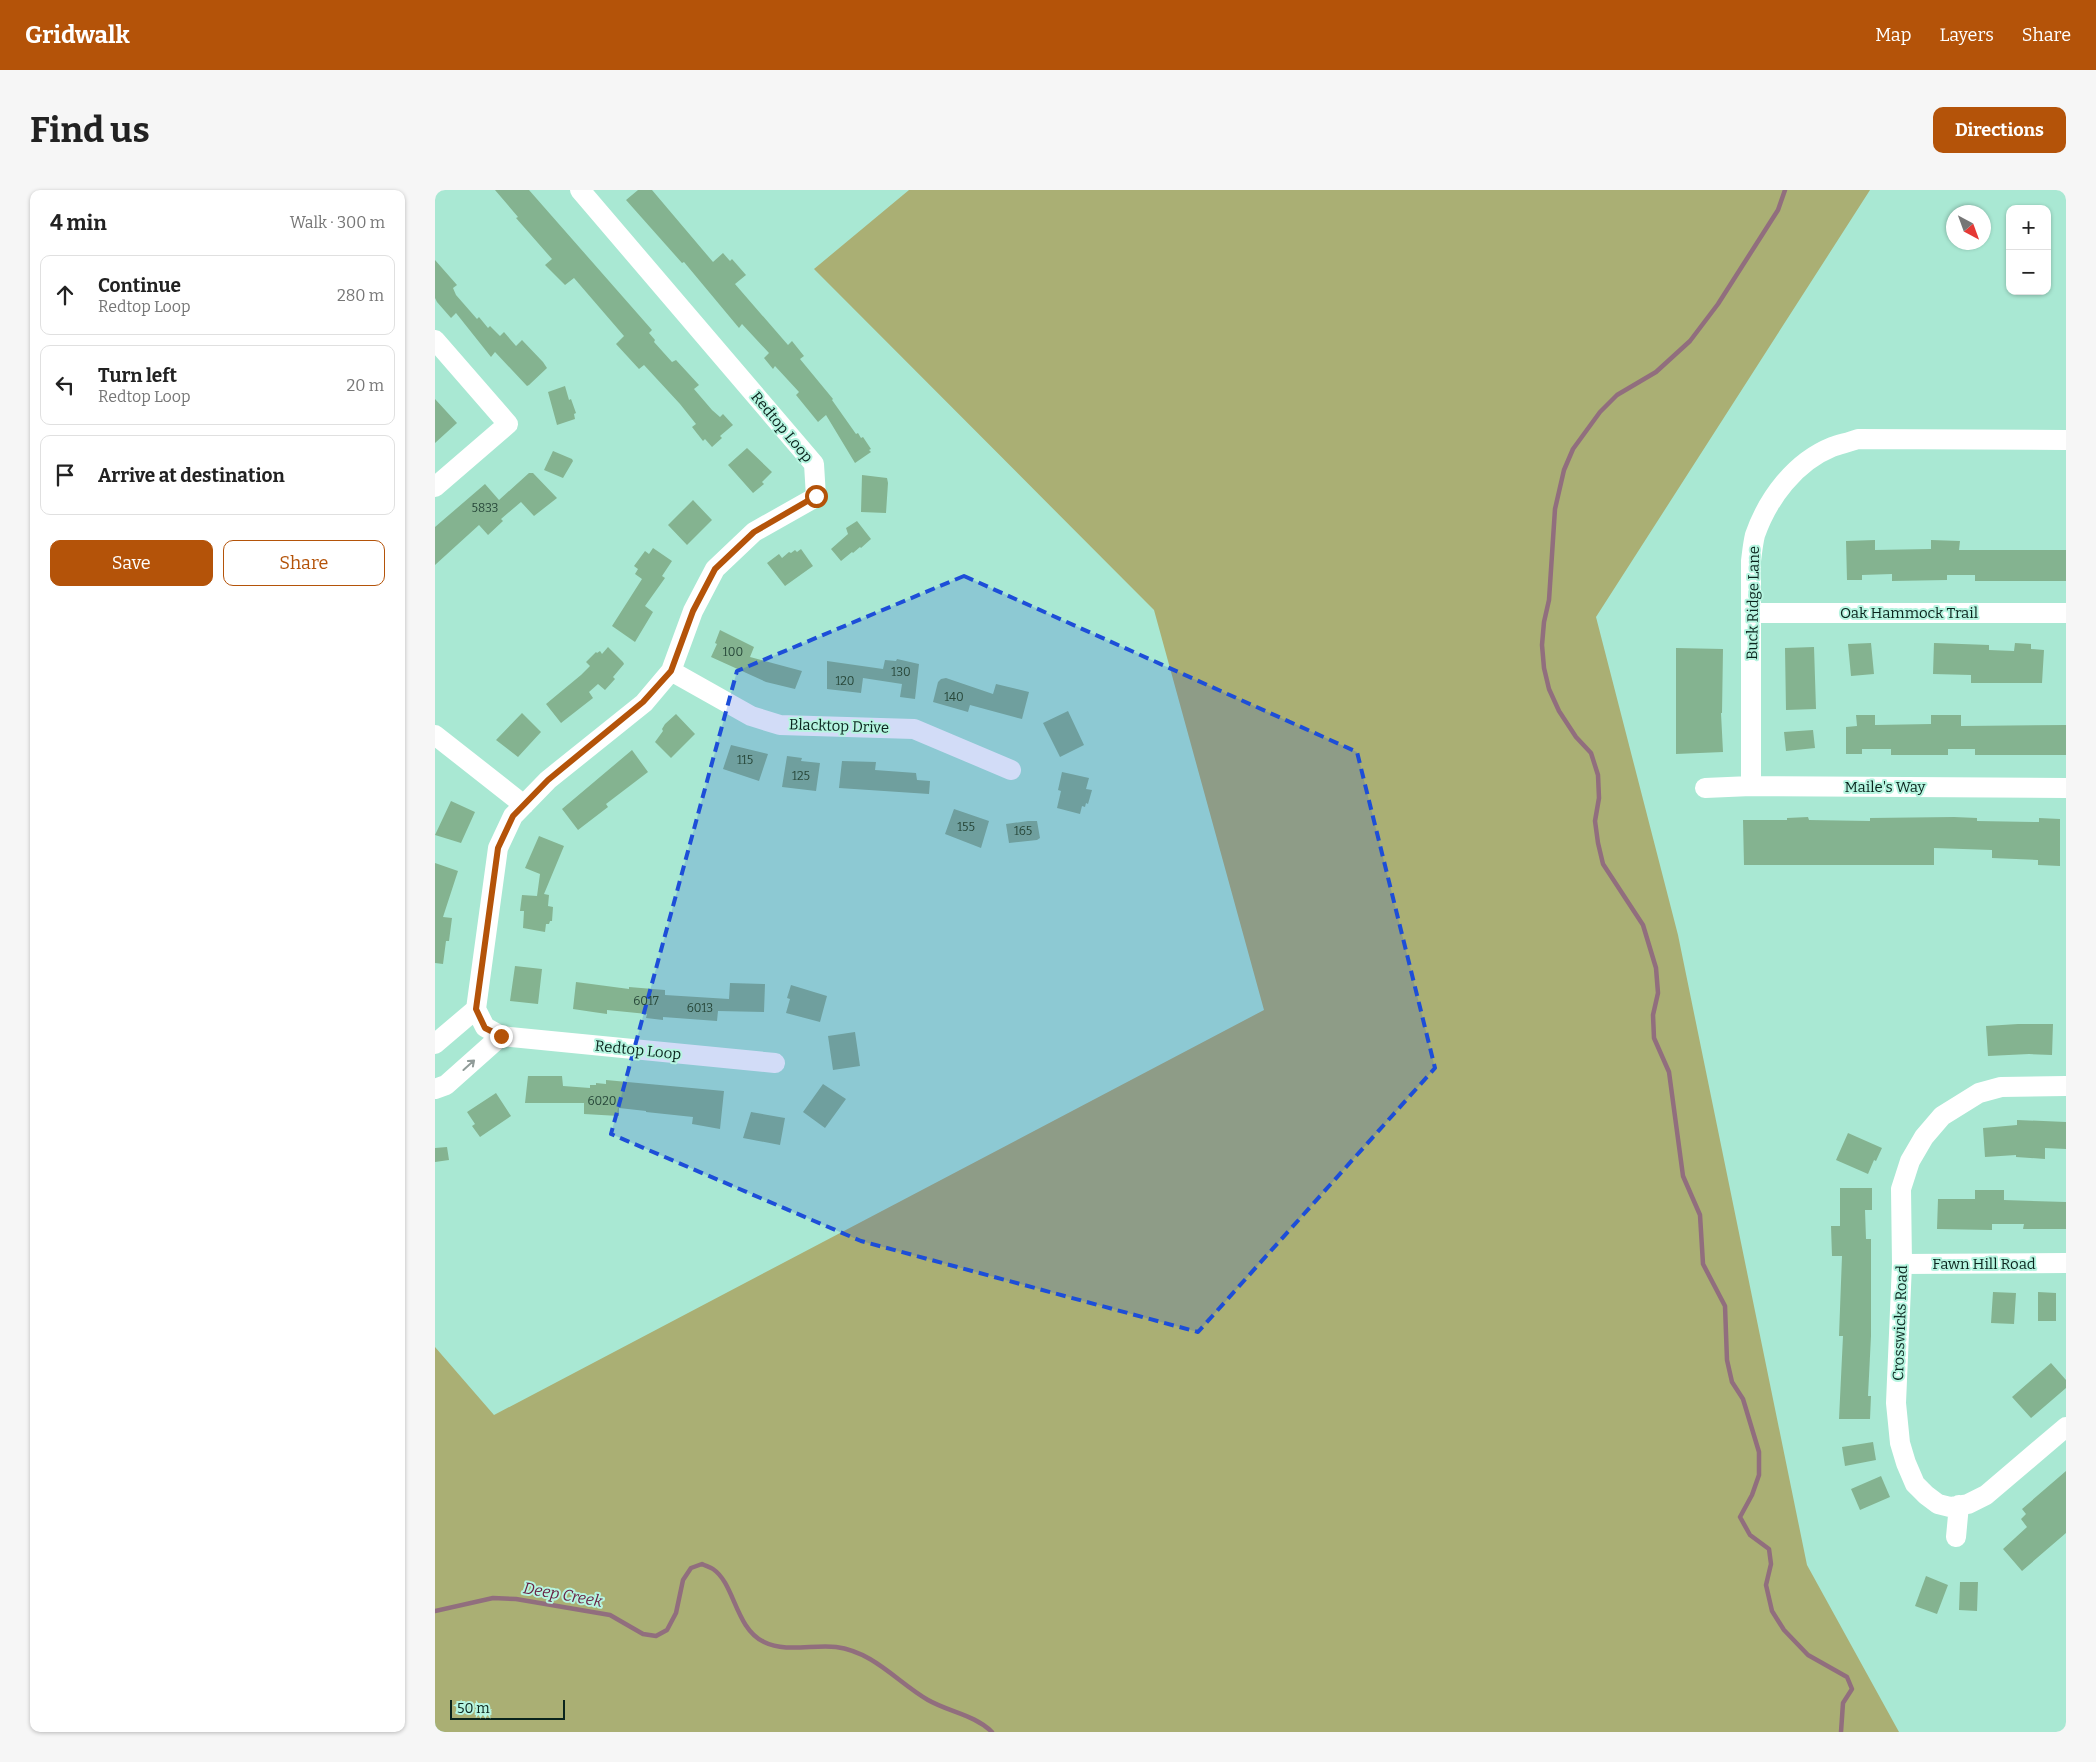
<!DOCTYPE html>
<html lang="en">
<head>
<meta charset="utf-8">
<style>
  :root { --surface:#fff; --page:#f6f6f6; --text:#222; --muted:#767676; --line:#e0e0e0; --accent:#b45309 }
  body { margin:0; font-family:Bitter,serif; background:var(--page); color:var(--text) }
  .controls { position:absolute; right:15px; top:15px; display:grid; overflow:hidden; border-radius:10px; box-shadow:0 1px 4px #0004 }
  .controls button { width:45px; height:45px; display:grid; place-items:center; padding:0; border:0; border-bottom:1px solid var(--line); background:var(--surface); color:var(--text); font:25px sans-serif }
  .compass { position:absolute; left:1511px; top:15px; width:45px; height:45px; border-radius:50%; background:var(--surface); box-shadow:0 1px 4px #0004; rotate:139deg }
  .scale { position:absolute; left:15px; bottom:12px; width:115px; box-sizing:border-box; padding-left:5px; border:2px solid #0a241d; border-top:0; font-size:14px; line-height:18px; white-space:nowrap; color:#0a241d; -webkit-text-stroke:4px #b6f5e0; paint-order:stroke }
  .stop { position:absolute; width:15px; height:15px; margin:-11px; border:4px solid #b45309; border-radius:50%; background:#fff }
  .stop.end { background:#b45309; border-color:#fff; box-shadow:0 1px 5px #0008 }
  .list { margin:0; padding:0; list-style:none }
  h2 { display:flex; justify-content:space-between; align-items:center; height:65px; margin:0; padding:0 20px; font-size:21px }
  h2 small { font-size:16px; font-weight:400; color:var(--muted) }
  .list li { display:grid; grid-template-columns:32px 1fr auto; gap:15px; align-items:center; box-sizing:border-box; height:80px; margin:0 10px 10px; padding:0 10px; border:1px solid var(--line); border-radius:10px }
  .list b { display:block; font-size:19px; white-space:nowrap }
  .list p { margin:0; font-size:16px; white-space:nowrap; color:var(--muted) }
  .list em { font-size:16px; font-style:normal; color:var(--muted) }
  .actions { display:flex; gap:10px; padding:15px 20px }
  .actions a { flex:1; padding:11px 0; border:1px solid var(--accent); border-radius:10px; text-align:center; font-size:18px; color:var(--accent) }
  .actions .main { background:var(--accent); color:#fff }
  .icon { flex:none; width:28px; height:28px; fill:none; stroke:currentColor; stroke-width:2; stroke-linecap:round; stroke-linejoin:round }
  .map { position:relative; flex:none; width:1631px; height:1542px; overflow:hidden; border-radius:10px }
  header { display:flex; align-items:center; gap:30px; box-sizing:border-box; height:70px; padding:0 25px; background:var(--accent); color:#fff }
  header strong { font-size:24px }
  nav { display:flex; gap:28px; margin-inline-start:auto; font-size:18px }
  .intro { display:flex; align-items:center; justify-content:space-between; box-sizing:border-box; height:120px; padding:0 30px }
  h1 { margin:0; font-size:35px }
  .button { padding:12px 22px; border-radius:10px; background:var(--accent); color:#fff; font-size:18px; font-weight:700 }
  main { display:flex; gap:30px; padding:0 30px }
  aside { flex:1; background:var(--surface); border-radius:10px; box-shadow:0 1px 4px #0004 }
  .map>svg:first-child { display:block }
  .forest { fill:#aaaf74 }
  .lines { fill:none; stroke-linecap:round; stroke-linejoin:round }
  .stream { stroke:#916e7e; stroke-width:4.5 }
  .building { fill:#84b390 }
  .minor { stroke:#fff; stroke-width:20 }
  .oneway { stroke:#919c99 }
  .route { stroke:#b45309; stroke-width:6 }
  .marked { fill:#1d4ed8; fill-opacity:0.2; stroke:#1d4ed8; stroke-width:4; stroke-dasharray:10 6; stroke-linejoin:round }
  .labels { text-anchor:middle; stroke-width:4; stroke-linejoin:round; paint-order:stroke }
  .number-label { font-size:12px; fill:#28483a }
  .street-label { font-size:15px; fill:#0a241d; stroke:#b6f5e0 }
  .water-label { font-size:16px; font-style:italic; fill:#692145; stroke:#b6f5e0 }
</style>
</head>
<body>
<header>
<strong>Gridwalk</strong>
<nav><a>Map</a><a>Layers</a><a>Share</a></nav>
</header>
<div class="intro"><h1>Find us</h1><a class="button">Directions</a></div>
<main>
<aside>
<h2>4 min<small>Walk · 300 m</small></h2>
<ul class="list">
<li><svg class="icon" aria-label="ahead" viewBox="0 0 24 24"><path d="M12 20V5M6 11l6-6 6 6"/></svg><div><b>Continue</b><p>Redtop Loop</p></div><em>280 m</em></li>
<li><svg class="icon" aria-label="left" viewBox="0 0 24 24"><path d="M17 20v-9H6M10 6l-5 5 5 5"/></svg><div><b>Turn left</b><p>Redtop Loop</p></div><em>20 m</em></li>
<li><svg class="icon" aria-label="arrive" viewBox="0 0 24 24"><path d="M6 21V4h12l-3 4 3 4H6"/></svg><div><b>Arrive at destination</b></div></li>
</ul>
<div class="actions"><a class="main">Save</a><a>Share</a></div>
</aside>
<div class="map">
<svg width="1631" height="1542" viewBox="0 0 1631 1542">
  <rect width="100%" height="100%" fill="#a9e8d3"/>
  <path class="forest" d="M474,0h961l-274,427 82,318 129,630 92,167h-1464v-385l59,68 770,-405 -110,-400 -340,-341z"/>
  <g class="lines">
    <path class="stream" d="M1350,0l-7,20 -60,94 -28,37 -34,31 -39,23 -17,17 -27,37 -9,21 -9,39 -6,91 -5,22 -2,23 2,23 5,21 10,22 17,26 15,16 7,22 1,23 -4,23 3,22 5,21 40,61 13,43 2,25 -5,22 1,23 15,34 14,104 17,39 3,49 22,42 2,54 5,22 11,17 16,53v23l-7,20 -12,22 10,18 19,14 2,15 -5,21 6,26 12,19 24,25 39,22 5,12 -9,14 -2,29
      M0,1421l58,-13 23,1 94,16 33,19 13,2 11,-6 9,-17 7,-33 8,-12 11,-4c4,2 8,3 11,5 22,15 22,59 51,73 22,11 50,2 72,5 38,5 61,35 92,53 21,12 47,15 64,32"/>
  </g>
  <path class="building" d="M60,0h34l123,140 -3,3 6,7 -1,2 18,20 4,-2 23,25 -5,4 18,21 8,7 3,-3 10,11 -13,11 2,2 -10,9 -7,-8 -2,2 -11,-14 4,-3 -16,-20 -36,-39 -5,4 -23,-25 8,-8 -50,-58 -9,7 -20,-20 7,-6 -36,-41 2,-1z
    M203,0h14l61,72 10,-9 7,8 2,-2 14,16 -11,9 53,61 4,-4 12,15 -4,3 33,40 -1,1 24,34 2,-1 3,5 2,-1 8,12 -2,1 2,2 -16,11 -29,-48 -8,7 -22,-27 3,-3 -24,-26 -2,3 -9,-11 5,-5 -27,-29 -3,4 -55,-66 -2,1 -56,-63z
    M0,70l22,25 -4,3 3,7 21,24 2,-2 9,11 2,-2 10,10 4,-4 12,14 6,-6 21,22 4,6 -18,17 -2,1 -32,-34 -4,5 -35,-44 -5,5 -14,-16 -2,-4z
    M130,196l4,14 2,-1 5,14 -2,1 1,5 -18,6 -9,-33z
    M0,209l22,24 -22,20z
    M312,258l25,24 -10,10 2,2 -11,9 -25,-28z
    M118,261l19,8 1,2 -10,17 -19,-8z
    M94,283h4l24,25 -23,18 -13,-14 -20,17 2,2 -15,14 -9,-10 -44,40v-38l50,-43 14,16z
    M427,285l25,3 1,5 -2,30 -25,-1z
    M258,310l19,20 -25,25 -19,-20z
    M422,331l14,18 -10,9 -1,-1 -7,6 -1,-1 -11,9 -10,-12 17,-15 -2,-6z
    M1440,350v10l56,-1v-9l29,1 -1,9h107v31h-91v-6h-28v5l-55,1v-7l-30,1v5h-15l-1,-39z
    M218,358l19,13 -10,15 3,2 -20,28 8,6 -18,30 -23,-16 30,-47 -7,-5 3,-5 -4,-3 11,-15 4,3z
    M366,359l12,17 -28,20 -18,-23 12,-9 3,4 7,-6 2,1 4,-3 2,2z
    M285,440l34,17 -4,10 52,14 -7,18 -29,-7 -55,-25 6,-13 -2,-1z
    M1436,453l3,31 -23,2 -3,-32z
    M1499,453l55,2v5l25,1 1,-8 16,1v5l13,1 -2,33h-71v-8l-38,-1z
    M173,457l15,15 1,2 -11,13 2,2 -10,11 -7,-6 -9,8 4,6 -32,25 -15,-19 35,-29 9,-9 -4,-4 10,-10 1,1 3,-2 2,3z
    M1379,457l2,62 -30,1 -1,-62z
    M1241,458l47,1 -1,64h-1l2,39 -47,2z
    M462,469l22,5 -4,35 -15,-2 2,-13 -39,-6 -2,15 -34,-4v-28l56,8 2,-9 11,1z
    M511,488l47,16 3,-10 33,8 -7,27 -52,-14 -2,7 -35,-10 5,-20 3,-3z
    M633,521l16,34 -24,12 -17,-34z
    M87,523l19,19 -23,25 -22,-17z
    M241,524l19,20 -24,24 -16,-16 8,-11 -1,-2 3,-5z
    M1421,525h19v10l56,-1v-9h30v11l105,-1v30h-91v-6h-27v6h-57v-6h-29v5h-16v-27l11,-1z
    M1378,540l2,18 -29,3 -2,-19z
    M296,555l37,9 -9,27 -36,-12z
    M197,560l16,22 -42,32 2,3 -30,23 -16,-21z
    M352,566l15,2 -1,3 19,2 -4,28 -34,-4z
    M407,571l34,1 -1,8 41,3 1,7 13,1 -1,13 -90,-6z
    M627,582l27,6 -3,11 6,1 -4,14 -2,-1 -1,4 -3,-1 -2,8 -23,-6 4,-17 -3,-1z
    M16,611l24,11 -14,31 -26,-8z
    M519,619l35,12 -8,27 -36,-14z
    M1373,627l1,3 61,1v-3l84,-1 23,1v3l62,1v-4l21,1v47l-22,-1v-5l-46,-2v-8l-58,-2v17h-190l-1,-45h44v-2z
    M593,631h9l3,17 -3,2 -28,3 -3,-19z
    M104,646l25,10 -20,48 5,1 -1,11 5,1 -1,14h-2l-1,3h-3l-1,8 -22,-4 1,-17h-4l2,-16 15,1 3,-22 -15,-6z
    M0,673l23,8 -15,46 9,1 -3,23h-3l-3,23 -8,-1z
    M80,776l27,3 -4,35 -28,-3z
    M141,792l53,7v-2l36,3v5l64,4 1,-16 35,1 -1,28 -46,-1 -1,10 -54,-4v3l-17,-2 1,-4 -40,-4v4l-14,-2 -20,-3z
    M356,795l36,11 -7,26 -34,-9 4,-14 -3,-1z
    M1583,834h35l-1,31 -23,-1 -41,2 -2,-30z
    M420,842l5,34 -27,4 -5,-34z
    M93,886h34l1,10 27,2v-3h6v-2l10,1v-4l118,11 -4,38 -28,-5 1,-7 -47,-5v-1l-27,-3v8l-35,-2v-11h-59z
    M388,894l23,15 -21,29 -22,-16z
    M61,903l15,23 -31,21 -8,-11 3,-2 -8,-12z
    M316,922l34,6 -5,27 -37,-7z
    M1582,930l49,2v27l-21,-1v11l-29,-2v-2l-31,2 -2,-29 34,-3z
    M1413,943l34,15 -6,13 -2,-1 -6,14 -32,-14z
    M12,957l2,13 -14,2v-14z
    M1405,998h32v22h-7l1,29h5v97l-3,60h3l-1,23h-31l4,-83h-4l3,-80h-10l-1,-30h9z
    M1540,1000h29v10l62,2v27h-43l1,-5h-32v6l-55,-1 1,-30h37z
    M1558,1102l23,1 -2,31 -23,-1z
    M1603,1102l18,1v28h-18z
    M1616,1173l15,17v8l-35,30 -19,-21z
    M1438,1252l3,18 -31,6 -3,-19z
    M1631,1281v62l-44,38 -19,-22 24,-22 -6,-8 5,-5 -4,-5z
    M1446,1286l9,21 -30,13 -9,-21z
    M1491,1386l22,9 -11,29 -22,-8z
    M1525,1392h18l-1,29 -18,-1z"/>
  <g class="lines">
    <path class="minor" d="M145,0l234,274 2,33 -62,35 -39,37 -22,42 -22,60 -27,32 -96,77 -35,36 -15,32 -22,161 9,18 16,9 274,27
      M0,150l73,84 -73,63
      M1317,423h314
      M236,481l80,45 29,9 134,4 97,41
      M0,545l89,70
      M1316,596v-225c1,-8 2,-18 4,-26 13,-37 40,-73 77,-88 9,-3 18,-5 26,-8l208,1
      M1270,598l46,-2 315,2
      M0,854l41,-35
      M1631,896l-65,1 -22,6 -37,23 -18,21 -14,24 -9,28 1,75 -6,139 4,40 6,20 9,21 11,11 12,9 12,3 18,-3 18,-9 80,-68
      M0,899l11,-4 55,-49
      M1467,1074l164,-1
      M1521,1347l3,-32"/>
  </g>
  <defs><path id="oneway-shaft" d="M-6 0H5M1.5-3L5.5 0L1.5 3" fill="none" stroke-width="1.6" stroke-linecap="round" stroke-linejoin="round" transform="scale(1.25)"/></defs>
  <use class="oneway" href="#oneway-shaft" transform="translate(34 875) rotate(-42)"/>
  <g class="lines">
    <path class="route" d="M66,846l-16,-8 -9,-19 22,-161 15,-32 35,-36 95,-78 28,-31 22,-60 22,-42 39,-37 62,-36"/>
  </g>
  <path class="marked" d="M529,386l393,176 78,316 -237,264 -337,-91 -250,-107 126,-463z"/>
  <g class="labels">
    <g class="number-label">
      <text x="50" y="322">5833</text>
      <text x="298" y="466">100</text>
      <text x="466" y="486">130</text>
      <text x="410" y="495">120</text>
      <text x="519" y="511">140</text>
      <text x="310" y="574">115</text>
      <text x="366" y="590">125</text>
      <text x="531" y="641">155</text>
      <text x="588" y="645">165</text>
      <text x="211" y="815">6017</text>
      <text x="265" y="822">6013</text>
      <text x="167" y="915">6020</text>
    </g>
    <g class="street-label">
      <text transform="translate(347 237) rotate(50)" y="5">Redtop Loop</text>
      <text transform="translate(1318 413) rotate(-89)" y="5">Buck Ridge Lane</text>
      <text x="1474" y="428">Oak Hammock Trail</text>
      <text transform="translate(404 536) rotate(2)" y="5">Blacktop Drive</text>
      <text x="1450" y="602">Maile's Way</text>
      <text transform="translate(203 860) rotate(6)" y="5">Redtop Loop</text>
      <text x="1549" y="1079">Fawn Hill Road</text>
      <text transform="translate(1465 1133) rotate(-88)" y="5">Crosswicks Road</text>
    </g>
    <g class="water-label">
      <text transform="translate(128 1404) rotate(10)" y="6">Deep Creek</text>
    </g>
  </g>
</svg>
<div class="controls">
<button>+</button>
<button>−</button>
</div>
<svg class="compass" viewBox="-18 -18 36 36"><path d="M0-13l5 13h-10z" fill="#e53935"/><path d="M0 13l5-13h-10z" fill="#767676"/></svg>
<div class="scale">50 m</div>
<div class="stop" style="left:381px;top:306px"></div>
<div class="stop end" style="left:66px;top:846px"></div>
</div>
</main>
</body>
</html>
